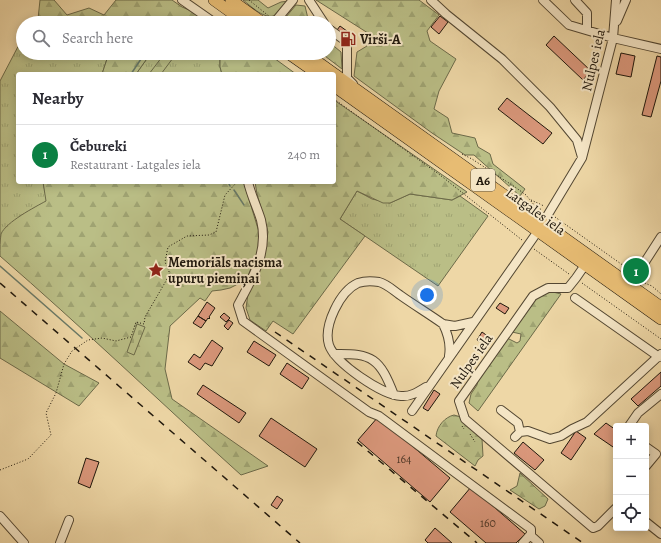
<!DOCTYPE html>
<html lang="en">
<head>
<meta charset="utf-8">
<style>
  :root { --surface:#fff; --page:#f7f7f7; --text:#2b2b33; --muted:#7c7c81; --line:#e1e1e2; --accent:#0b8043 }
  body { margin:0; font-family:Alegreya,serif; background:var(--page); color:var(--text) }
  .controls { position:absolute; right:12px; bottom:12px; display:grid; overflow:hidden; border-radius:4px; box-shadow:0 2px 10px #0003 }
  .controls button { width:36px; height:36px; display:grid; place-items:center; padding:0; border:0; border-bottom:1px solid var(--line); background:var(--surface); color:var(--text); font:20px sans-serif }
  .you { position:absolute; left:427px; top:295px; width:14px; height:14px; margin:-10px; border:3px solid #fff; border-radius:50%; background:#1a73e8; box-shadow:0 0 0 6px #1a73e833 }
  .badge { display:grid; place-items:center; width:26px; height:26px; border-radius:50%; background:var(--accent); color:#fff; font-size:13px; font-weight:700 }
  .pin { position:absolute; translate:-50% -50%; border:2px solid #fff; box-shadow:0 1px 4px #0006 }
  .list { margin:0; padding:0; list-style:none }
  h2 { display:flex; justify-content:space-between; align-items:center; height:52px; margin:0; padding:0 16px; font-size:17px }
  h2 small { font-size:13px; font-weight:400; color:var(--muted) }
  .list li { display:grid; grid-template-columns:26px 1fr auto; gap:12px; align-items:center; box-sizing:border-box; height:60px; padding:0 16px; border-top:1px solid var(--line) }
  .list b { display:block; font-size:15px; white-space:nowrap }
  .list p { margin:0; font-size:13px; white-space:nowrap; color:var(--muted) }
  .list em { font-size:13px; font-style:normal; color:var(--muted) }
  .icon { flex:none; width:22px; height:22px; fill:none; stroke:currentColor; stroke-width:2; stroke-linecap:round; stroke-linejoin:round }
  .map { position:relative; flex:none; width:661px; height:543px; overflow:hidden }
  .search { position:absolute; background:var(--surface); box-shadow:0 2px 10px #0003; left:16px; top:16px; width:320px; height:44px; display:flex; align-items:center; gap:10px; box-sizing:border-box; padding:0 14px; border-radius:22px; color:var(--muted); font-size:15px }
  .panel { position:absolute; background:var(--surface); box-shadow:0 2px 10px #0003; left:16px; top:72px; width:320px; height:112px; border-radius:4px }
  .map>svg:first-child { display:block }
  .grass { fill:url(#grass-tufts); stroke:#6c6a49 }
  .forest { fill:url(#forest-firs); stroke:#6c6a49 }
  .cemetery { fill:url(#cemetery-stones); stroke:#6c6a49 }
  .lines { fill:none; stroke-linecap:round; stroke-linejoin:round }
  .stream { stroke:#697967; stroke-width:1.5 }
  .building { fill:#db987c; stroke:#1f170c }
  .minor-casing { stroke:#534732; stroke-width:10 }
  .highway-casing { stroke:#1f170c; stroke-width:12 }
  .path { stroke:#1f170c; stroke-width:1; stroke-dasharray:1 2; stroke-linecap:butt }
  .minor { stroke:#f4e5c5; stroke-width:8 }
  .highway { stroke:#e7bc73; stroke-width:11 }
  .rail { stroke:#1f170c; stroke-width:1.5; stroke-dasharray:7 7; stroke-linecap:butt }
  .labels { text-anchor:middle; stroke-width:4; stroke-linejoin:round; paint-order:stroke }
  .number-label { font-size:12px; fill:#4e3728 }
  .shield { fill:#f4e5c5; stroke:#5f5544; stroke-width:1 }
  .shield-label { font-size:13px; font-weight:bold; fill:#1f170c }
  .poi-label { font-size:14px; font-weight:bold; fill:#1f170c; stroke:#f4e5c5; text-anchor:start }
  .street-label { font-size:14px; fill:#1f170c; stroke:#f4e5c5 }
</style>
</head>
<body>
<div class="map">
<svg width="661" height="543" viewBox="0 0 661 543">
  <defs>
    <pattern id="grass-tufts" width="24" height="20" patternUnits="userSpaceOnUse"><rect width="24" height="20" fill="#babe86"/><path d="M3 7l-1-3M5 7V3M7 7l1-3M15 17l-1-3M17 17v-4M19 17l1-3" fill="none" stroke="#9fa372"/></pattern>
    <pattern id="forest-firs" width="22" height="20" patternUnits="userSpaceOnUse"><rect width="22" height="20" fill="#babe86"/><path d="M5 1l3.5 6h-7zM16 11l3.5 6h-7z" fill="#9fa372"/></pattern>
    <pattern id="cemetery-stones" width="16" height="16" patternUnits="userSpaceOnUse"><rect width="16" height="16" fill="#babe86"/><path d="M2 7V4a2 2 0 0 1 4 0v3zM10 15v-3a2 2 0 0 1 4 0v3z" fill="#9fa372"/></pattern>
  </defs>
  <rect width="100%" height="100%" fill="#eed7a6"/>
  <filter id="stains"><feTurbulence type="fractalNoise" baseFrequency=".005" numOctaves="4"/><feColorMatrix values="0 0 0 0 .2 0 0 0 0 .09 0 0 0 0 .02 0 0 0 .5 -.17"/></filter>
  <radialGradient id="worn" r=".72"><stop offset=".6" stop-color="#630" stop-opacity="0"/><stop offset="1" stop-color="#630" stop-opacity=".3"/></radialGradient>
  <path class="grass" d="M243,0h15l10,8 13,-6 8,-1c-4,4 -8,12 -13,14 -11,6 -25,-9 -33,-15z
    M23,37v16h84v6l-5,15h-84v108h25l4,19 -27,15 -20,21v-156z
    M151,53h69v14l2,7h-86z
    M357,191l15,8 18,4 20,-9 42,6 8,-4 28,20 -50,70 -98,-67z"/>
  <path class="forest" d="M40,0h14l13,15 22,-7 15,7 12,-15h56l10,7 19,8 -1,8h-95l-1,-7 -3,7h-59l-4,-4z
    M316,0h103l20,15 -12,16 3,10 26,18 -17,32 -5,18 14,9 4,15 23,5 3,9 12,7 3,10 32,25 -5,7 -46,-41h-9l-33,-22 -78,-57 3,-24 10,-6 4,-11z
    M296,5l9,1 4,17h-28z
    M329,42l12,10 1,17 -21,-16h8z
    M107,53h44l-15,21h-34l5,-15z
    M165,53l8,5 -12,16h-12z
    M220,53h47l29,21h-74l-2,-7z
    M334,100l133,92 -15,8 -42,-6 -20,9h-7l-26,-12 -17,28 25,17 -72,98 -20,-13 -7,10 -16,-11 -4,-12 2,-14 17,-42 3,-20 -11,-38 -2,-12h79z
    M43,182l201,1 15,49 -1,18 -10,26 -8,7 -10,5 -9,2 -9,1 -7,10 -5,-3 -30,28 -5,43 7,30 96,67 -27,9c-81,-73 -159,-148 -241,-219 0,-7 0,-16 1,-22 5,-12 34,-27 45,-33z
    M549,291l12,3 -83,117 -9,-8 2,-9 6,-9 1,-8 23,-28 6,-11 10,5 3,-2 1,-7 -9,-2 23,-35z
    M0,311l64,53 35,19 -20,23 -79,-48z
    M454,415l7,2 5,7 16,15 1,17 -5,4 -3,6 -39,-30c1,-10 9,-19 18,-21z
    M520,473l28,26 -3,7 -6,3 -29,-19 7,-4z"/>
  <path class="cemetery" d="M137,324l8,3 -11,28 -7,-3z"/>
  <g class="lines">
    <path class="stream" d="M131,74l14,-21
      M228,182l2,4
      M234,190l10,15
      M0,266l82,72"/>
  </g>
  <path class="building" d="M440,16l8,6 -9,12 -8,-7z
    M332,26l5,4 3,-4 11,8 -7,10 -15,-14z
    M554,36l37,35 -8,9 -37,-35z
    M621,53l14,3 -4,21 -15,-3z
    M657,56l4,1v24l-10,36 -9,-2z
    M507,98l45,35 -9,11 -45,-35z
    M207,302l8,6 -6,9 1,1 -1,1 -1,-1 -2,3 -8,-5z
    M500,303l9,5 -4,6 -9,-6z
    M224,313l6,5 -4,4 -6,-5z
    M198,316l8,5 -5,7 -8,-5z
    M229,320l4,3 -5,7 -4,-4z
    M482,332l7,5 -4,8 -8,-5z
    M212,340l11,8 -11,18 -7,-3 -5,7 -12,-8 6,-8 6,4z
    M254,341l22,14 -7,11 -22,-14z
    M287,363l22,15 -7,11 -22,-15z
    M661,372v14l-23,20 -7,-7z
    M203,385l43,28 -7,10 -42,-29z
    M434,390l6,4 -12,17 -5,-3z
    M378,417l72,61 -20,24 -72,-62z
    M271,418l46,31 -12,18 -46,-31z
    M606,423l10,7v19l-22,-15z
    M576,431l10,7 -15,22 -10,-7z
    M523,442l21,18 -9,10 -21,-17z
    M86,458l13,4 -9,26 -12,-5z
    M471,487l54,47 -9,9h-30l-36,-31z
    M277,496l6,4 -6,9 -6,-4z
    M435,528l17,15h-24l-3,-3z"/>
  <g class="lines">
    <defs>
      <path id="minor" d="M182,0l33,23
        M309,0l15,23
        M431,0l15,14 56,45 48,48 27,33 5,17
        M543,0l26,25 44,13 48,11
        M575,0l12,13v17
        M617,21l9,-21
        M274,23l19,-23
        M329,29l18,13v36l6,6
        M248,182c3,13 9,25 13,38 8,32 -9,59 -23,85l5,16 126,91 10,4 152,113v5l-8,9
        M585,265l-9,13 -8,10h-20l-15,8 -74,105 6,18 128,109 5,-2 18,-18
        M630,285l31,-48
        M575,298l84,59
        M443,324c5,10 8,20 6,32
        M334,354c39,-1 46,5 60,41
        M426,387c-8,5 -16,10 -25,9 -19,-1 -66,-33 -72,-51 -6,-19 11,-54 29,-62 6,-2 15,-2 21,-1 8,2 15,9 21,13 14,10 29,19 43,29l12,2 18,-4
        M501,410l17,13 2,9
        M412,411l126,-180 44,-73 31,-120 3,-38
        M629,426l9,-13 23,-19
        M515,437l5,-5 8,-1 22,8 11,-3 11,-7 15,-7 74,-68
        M646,447l10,7 -10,12
        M0,516l24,27
        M646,522l15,12
        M530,535l9,8
        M60,543l9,-23"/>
      <path id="highway" d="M214,0l32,23
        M231,0l32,23
        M288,53l30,21
        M305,53l356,254
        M334,86l327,233"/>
    </defs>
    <use href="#minor" class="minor-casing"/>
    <use href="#highway" class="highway-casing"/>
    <path class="path" d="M249,0l21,17
      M334,99l106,76 82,65
      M462,154l10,5 43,28 11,8 9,11 7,4
      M531,200l13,6
      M555,217l76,54
      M534,249l35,25
      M642,282l10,4 9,8
      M582,283l79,56
      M462,426l2,3
      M470,434l5,8
      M0,470l28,-11 23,-24 -5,-22 10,-20 8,-29 8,-13 16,-11 14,-2 14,3 15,-4 5,-15 8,2 1,-7 25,-43 -5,-12 3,-15 19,-11 22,-1 7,-3 9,-37 12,-13"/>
    <use href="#minor" class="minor"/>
    <use href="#highway" class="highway"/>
    <path class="rail" d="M0,283l300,260
      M275,332l308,211
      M357,442l120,101"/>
  </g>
  <defs>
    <symbol id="fuel-bare" viewBox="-9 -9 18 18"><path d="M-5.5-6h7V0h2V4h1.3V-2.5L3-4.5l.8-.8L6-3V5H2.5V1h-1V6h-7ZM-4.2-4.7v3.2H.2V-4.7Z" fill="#8f2418" stroke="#f4e5c5" stroke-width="2.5" paint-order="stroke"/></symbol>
    <symbol id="sight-bare" viewBox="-9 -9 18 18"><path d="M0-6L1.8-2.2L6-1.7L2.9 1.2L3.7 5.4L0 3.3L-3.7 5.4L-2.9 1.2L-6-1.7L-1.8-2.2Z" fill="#8f2418" stroke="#f4e5c5" stroke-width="2.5" paint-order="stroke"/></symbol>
  </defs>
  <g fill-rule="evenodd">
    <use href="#fuel-bare" x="337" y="28" width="22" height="22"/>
    <use href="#sight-bare" x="145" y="259" width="22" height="22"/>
  </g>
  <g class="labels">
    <g class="number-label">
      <text x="404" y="463">164</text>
      <text x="488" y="527">160</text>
    </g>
    <rect class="shield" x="471" y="169" width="24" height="22" rx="3"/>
    <g class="shield-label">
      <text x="483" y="185">A6</text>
    </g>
    <g class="poi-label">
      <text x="360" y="44">Virši-A</text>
      <text x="168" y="267">Memoriāls nacisma<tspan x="168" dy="16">upuru piemiņai</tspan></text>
    </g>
    <g class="street-label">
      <text transform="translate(593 60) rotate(-77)" y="5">Nulpes iela</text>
      <text transform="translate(536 211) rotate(36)" y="5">Latgales iela</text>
      <text transform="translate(471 361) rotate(-55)" y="5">Nulpes iela</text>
    </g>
  </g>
  <rect width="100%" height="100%" filter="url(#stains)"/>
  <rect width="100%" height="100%" fill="url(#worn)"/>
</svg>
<div class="controls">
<button>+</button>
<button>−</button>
<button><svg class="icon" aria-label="locate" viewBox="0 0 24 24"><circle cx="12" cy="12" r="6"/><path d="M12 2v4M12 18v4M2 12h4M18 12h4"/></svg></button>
</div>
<div class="you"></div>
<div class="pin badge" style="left:636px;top:271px">1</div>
<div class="search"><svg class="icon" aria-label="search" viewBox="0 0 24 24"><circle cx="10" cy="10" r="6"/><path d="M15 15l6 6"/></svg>Search here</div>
<section class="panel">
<h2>Nearby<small></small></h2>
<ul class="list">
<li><span class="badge">1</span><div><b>Čebureki</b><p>Restaurant · Latgales iela</p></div><em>240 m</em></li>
</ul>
</section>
</div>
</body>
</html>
